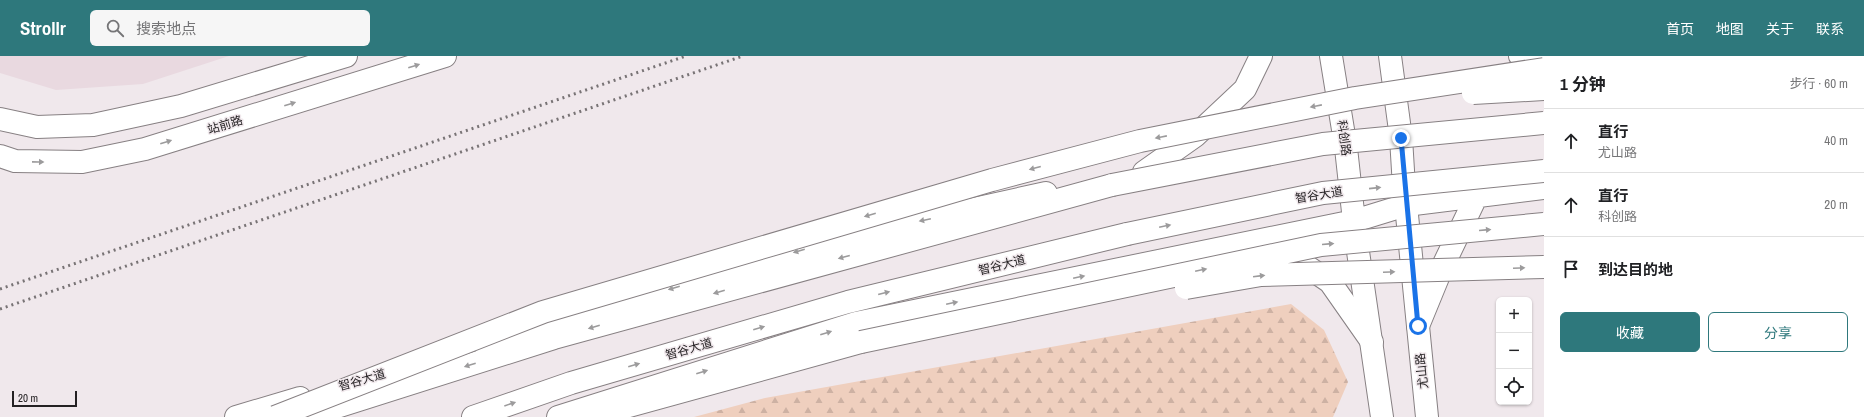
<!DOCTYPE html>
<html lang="zh">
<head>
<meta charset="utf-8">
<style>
  :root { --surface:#fff; --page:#f6f6f6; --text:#202124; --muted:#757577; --line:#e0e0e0; --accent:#2e787c }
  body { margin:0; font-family:"Archivo Narrow","Noto Sans SC",sans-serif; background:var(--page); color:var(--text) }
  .controls { position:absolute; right:12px; bottom:12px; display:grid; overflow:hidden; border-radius:6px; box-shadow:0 1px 3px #0004 }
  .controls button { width:36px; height:36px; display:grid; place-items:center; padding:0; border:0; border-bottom:1px solid var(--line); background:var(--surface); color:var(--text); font:20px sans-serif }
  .scale { position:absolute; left:12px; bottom:10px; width:65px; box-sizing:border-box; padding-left:4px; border:2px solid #242123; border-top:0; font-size:11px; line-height:14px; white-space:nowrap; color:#242123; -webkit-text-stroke:3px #f0e8ec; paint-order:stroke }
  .stop { position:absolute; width:12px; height:12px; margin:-9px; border:3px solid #1a73e8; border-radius:50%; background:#fff }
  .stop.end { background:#1a73e8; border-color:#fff; box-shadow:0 1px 4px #0008 }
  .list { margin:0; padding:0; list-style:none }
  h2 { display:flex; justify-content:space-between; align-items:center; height:52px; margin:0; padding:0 16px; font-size:17px }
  h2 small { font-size:13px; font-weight:400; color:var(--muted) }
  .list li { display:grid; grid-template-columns:26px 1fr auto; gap:12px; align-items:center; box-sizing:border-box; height:64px; padding:0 16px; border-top:1px solid var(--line) }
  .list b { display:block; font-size:15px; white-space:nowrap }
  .list p { margin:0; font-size:13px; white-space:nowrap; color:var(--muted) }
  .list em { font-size:13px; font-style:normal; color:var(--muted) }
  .actions { display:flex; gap:8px; padding:12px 16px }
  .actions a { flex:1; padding:9px 0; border:1px solid var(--accent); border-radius:6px; text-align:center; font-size:14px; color:var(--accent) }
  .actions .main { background:var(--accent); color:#fff }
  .icon { flex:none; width:22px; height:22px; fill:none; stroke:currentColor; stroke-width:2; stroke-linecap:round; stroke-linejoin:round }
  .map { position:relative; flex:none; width:1544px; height:361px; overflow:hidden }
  header { display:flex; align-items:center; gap:24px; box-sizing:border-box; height:56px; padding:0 20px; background:var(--accent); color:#fff }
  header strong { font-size:19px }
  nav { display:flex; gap:22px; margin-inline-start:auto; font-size:14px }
  .search { width:280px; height:36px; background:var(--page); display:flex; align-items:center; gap:10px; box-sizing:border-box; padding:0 14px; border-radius:6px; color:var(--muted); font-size:15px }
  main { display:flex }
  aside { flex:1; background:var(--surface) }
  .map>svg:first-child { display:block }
  .built { fill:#e9d9e0 }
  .forest { fill:url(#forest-firs) }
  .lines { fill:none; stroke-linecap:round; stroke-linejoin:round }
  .minor-casing { stroke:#878083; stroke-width:24 }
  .major-casing { stroke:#878083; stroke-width:24 }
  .highway-casing { stroke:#878083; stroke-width:24 }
  .minor { stroke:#fff; stroke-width:22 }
  .major { stroke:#fff; stroke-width:22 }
  .highway { stroke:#fff; stroke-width:22 }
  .rail { stroke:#787375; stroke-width:3; stroke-dasharray:2 4; stroke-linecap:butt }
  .highway-bridge-casing { stroke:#878083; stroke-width:24; stroke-linecap:butt }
  .highway-bridge { stroke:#fff; stroke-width:22 }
  .oneway { fill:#9c9b9c }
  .route { stroke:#1a73e8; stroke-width:5 }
  .labels { text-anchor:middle; stroke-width:3; stroke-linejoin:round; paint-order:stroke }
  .street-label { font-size:12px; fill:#242123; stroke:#f0e8ec }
</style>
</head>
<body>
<header>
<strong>Strollr</strong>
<div class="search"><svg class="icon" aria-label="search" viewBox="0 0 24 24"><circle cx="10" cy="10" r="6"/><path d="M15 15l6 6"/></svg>搜索地点</div>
<nav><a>首页</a><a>地图</a><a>关于</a><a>联系</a></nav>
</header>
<main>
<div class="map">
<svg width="1544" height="361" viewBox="0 0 1544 361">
  <defs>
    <pattern id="forest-firs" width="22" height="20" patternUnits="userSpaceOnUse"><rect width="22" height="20" fill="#efcfbe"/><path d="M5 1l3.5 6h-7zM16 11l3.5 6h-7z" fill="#cdb1a3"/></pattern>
  </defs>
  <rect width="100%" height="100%" fill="#f0e8ec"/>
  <path class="built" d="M0,0h229l-86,28 -87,6 -56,-17z"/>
  <path class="forest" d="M1291,248l33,26 24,52 -15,35h-639l71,-19z"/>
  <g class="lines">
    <defs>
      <path id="minor" d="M0,63l37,8 56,-2 88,-19 165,-50
        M0,100l15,5 67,1 63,-13 300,-93
        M1406,149l21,212
        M1354,168l28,193"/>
      <path id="major" d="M1331,0l15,92 8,73
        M1390,0l11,82 4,65
        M1520,0l24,11
        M1144,116l51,-36 50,-47 16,-33
        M1274,188l56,38 42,60
        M1418,270l23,-56 36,-75
        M484,288l363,-107 199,-44
        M236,361l64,-19
        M558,361l298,-94 498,-102 52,-16 138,-17"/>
      <path id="highway" d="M305,361l249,-79 558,-153
        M473,361l98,-34 277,-81 279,-68
        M589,361l272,-75"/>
    </defs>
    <use href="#minor" class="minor-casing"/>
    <use href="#major" class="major-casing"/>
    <use href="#highway" class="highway-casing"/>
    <use href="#minor" class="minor"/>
    <use href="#major" class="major"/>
    <use href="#highway" class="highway"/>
    <path class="rail" d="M0,233l686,-233
      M0,253l743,-253"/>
    <defs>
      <path id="highway-bridge" d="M1473,37l71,-4
        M1112,129l211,-41 221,-21
        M1127,178l196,-41 221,-22
        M1186,232l75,-13 283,-8
        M861,286l460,-97 223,-21
        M275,361l268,-105 449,-132 148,-39 215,-43 189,-29"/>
    </defs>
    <use href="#highway-bridge" class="highway-bridge-casing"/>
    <use href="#highway-bridge" class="highway-bridge"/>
  </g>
  <defs><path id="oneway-solid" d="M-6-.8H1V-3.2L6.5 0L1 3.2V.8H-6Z"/></defs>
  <g class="oneway">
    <use href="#oneway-solid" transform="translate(414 10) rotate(-17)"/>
    <use href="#oneway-solid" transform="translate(290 48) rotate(-17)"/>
    <use href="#oneway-solid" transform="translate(1316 50) rotate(169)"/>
    <use href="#oneway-solid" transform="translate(1161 81) rotate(169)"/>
    <use href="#oneway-solid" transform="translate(166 86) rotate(-17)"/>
    <use href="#oneway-solid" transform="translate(38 106) rotate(1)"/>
    <use href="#oneway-solid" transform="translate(1035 112) rotate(165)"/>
    <use href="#oneway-solid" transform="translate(1375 132) rotate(-6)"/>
    <use href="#oneway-solid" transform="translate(870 159) rotate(164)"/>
    <use href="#oneway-solid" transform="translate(925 164) rotate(168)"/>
    <use href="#oneway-solid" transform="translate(1165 170) rotate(-12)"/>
    <use href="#oneway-solid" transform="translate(1485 174) rotate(-5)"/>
    <use href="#oneway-solid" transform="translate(1328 188) rotate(-5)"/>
    <use href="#oneway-solid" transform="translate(799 195) rotate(164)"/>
    <use href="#oneway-solid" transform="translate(844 201) rotate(165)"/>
    <use href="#oneway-solid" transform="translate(1519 212) rotate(-2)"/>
    <use href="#oneway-solid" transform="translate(1201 214) rotate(-12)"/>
    <use href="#oneway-solid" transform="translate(1389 216) rotate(-2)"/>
    <use href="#oneway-solid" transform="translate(1259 220) rotate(-7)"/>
    <use href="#oneway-solid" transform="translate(1079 221) rotate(-12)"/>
    <use href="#oneway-solid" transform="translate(674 232) rotate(164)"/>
    <use href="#oneway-solid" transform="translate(719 236) rotate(164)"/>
    <use href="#oneway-solid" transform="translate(884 237) rotate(-14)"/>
    <use href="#oneway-solid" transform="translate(952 247) rotate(-12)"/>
    <use href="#oneway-solid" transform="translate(594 271) rotate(164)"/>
    <use href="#oneway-solid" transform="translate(759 272) rotate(-16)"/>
    <use href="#oneway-solid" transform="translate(826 277) rotate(-17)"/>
    <use href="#oneway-solid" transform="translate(470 309) rotate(162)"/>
    <use href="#oneway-solid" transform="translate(634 309) rotate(-16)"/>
    <use href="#oneway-solid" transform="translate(702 316) rotate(-17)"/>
    <use href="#oneway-solid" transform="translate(510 348) rotate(-19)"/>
  </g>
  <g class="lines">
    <path class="route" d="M1401,82l17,188"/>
  </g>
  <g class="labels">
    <g class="street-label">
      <text transform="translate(225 69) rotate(-17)" y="4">站前路</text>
      <text transform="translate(1344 82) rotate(82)" y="4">科创路</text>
      <text transform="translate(1319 139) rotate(-9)" y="4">智谷大道</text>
      <text transform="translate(1002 209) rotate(-14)" y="4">智谷大道</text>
      <text transform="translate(689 293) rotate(-16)" y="4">智谷大道</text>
      <text transform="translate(1422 315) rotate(-96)" y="4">尤山路</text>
      <text transform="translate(362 324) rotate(-16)" y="4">智谷大道</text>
    </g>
  </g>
</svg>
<div class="controls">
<button>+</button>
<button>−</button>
<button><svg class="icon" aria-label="locate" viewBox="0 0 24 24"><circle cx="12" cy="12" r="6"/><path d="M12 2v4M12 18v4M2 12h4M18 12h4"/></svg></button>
</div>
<div class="scale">20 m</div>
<div class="stop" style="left:1418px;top:270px"></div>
<div class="stop end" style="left:1401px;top:82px"></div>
</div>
<aside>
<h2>1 分钟<small>步行 · 60 m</small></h2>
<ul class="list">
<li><svg class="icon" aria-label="ahead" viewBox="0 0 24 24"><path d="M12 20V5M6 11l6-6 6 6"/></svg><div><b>直行</b><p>尤山路</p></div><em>40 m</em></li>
<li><svg class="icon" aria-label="ahead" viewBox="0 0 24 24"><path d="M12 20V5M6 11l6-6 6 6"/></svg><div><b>直行</b><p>科创路</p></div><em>20 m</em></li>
<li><svg class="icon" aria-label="arrive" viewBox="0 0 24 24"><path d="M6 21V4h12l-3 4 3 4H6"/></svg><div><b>到达目的地</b></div></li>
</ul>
<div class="actions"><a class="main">收藏</a><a>分享</a></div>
</aside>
</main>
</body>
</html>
